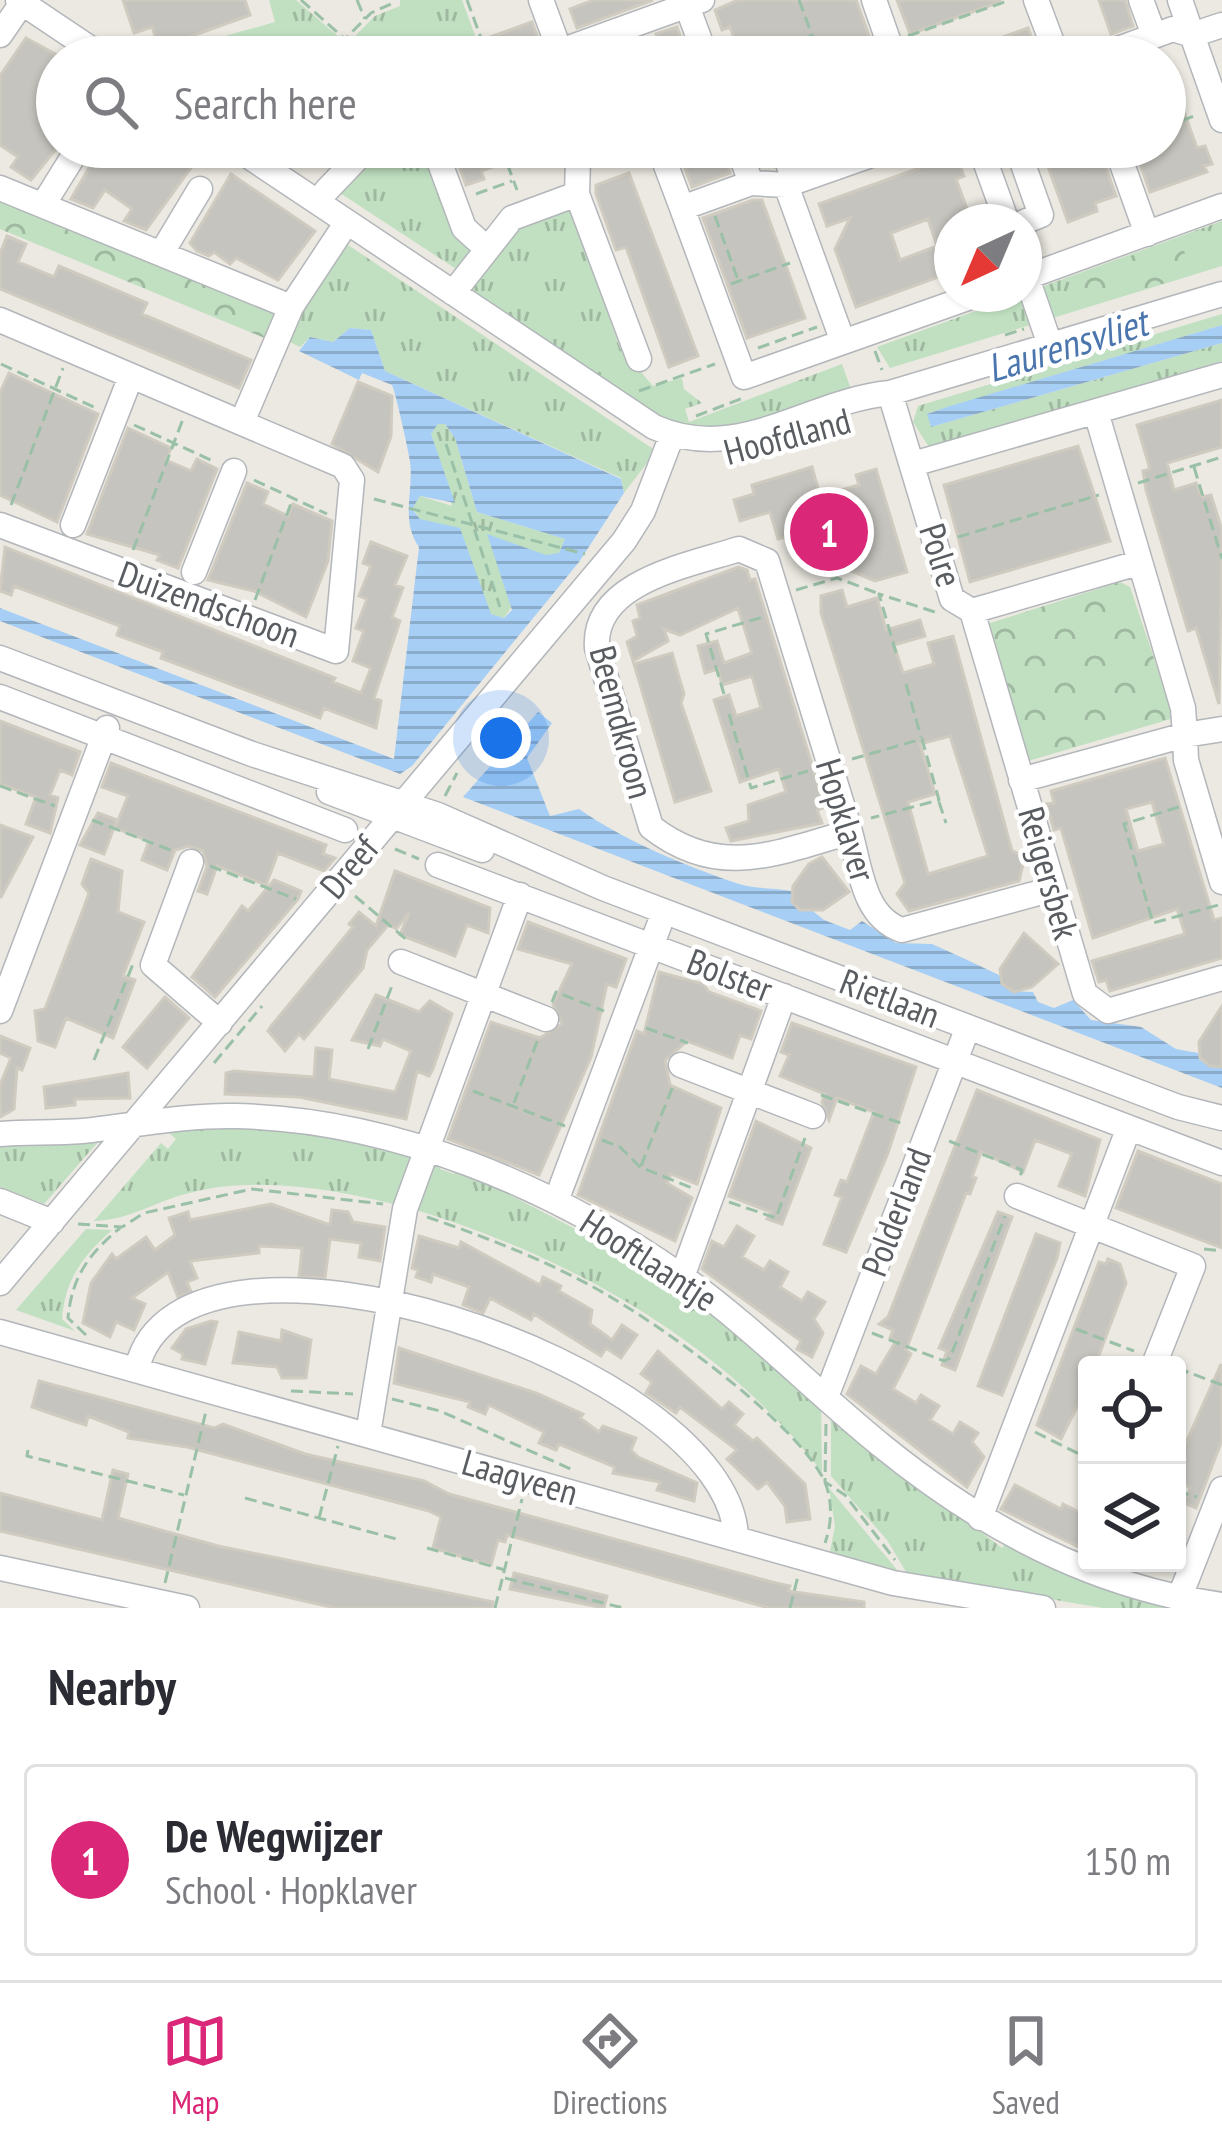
<!DOCTYPE html>
<html lang="en">
<head>
<meta charset="utf-8">
<style>
  :root { --surface:#fff; --page:#f2f2f3; --text:#2b2b33; --muted:#7c7c81; --line:#e1e1e2; --accent:#db2777 }
  body { margin:0; font-family:"PT Sans Narrow",sans-serif; background:var(--page); color:var(--text) }
  .controls { position:absolute; right:36px; bottom:36px; display:grid; overflow:hidden; border-radius:12px; box-shadow:0 3px 9px #0004 }
  .controls button { width:108px; height:108px; display:grid; place-items:center; padding:0; border:0; border-bottom:3px solid var(--line); background:var(--surface); color:var(--text); font:60px sans-serif }
  .compass { position:absolute; left:934px; top:204px; width:108px; height:108px; border-radius:50%; background:var(--surface); box-shadow:0 3px 9px #0004; rotate:224deg }
  .you { position:absolute; left:501px; top:738px; width:42px; height:42px; margin:-30px; border:9px solid #fff; border-radius:50%; background:#1a73e8; box-shadow:0 0 0 18px #1a73e833 }
  .badge { display:grid; place-items:center; width:78px; height:78px; border-radius:50%; background:var(--accent); color:#fff; font-size:39px; font-weight:700 }
  .pin { position:absolute; translate:-50% -50%; border:6px solid #fff; box-shadow:0 3px 12px #0006 }
  .list { margin:0; padding:0; list-style:none }
  h2 { display:flex; justify-content:space-between; align-items:center; height:156px; margin:0; padding:0 48px; font-size:51px }
  h2 small { font-size:39px; font-weight:400; color:var(--muted) }
  .list li { display:grid; grid-template-columns:78px 1fr auto; gap:36px; align-items:center; box-sizing:border-box; height:192px; margin:0 24px 24px; padding:0 24px; border:3px solid var(--line); border-radius:12px }
  .list b { display:block; font-size:45px; white-space:nowrap }
  .list p { margin:0; font-size:39px; white-space:nowrap; color:var(--muted) }
  .list em { font-size:39px; font-style:normal; color:var(--muted) }
  .icon { flex:none; width:66px; height:66px; fill:none; stroke:currentColor; stroke-width:2; stroke-linecap:round; stroke-linejoin:round }
  .map { position:relative; flex:none; width:1222px; height:1608px; overflow:hidden }
  .search { position:absolute; background:var(--surface); box-shadow:0 3px 9px #0004; left:36px; right:36px; top:36px; height:132px; display:flex; align-items:center; gap:30px; box-sizing:border-box; padding:0 42px; border-radius:66px; color:var(--muted); font-size:45px }
  .sheet { height:372px; background:var(--surface) }
  nav { display:flex; justify-content:space-around; align-items:center; box-sizing:border-box; height:168px; border-top:3px solid var(--line); background:var(--surface); font-size:33px; color:var(--muted) }
  nav a { display:grid; justify-items:center; gap:6px }
  nav .on { color:var(--accent) }
  .map>svg:first-child { display:block }
  .grass { fill:url(#grass-tufts) }
  .forest { fill:url(#forest-crowns) }
  .water { fill:url(#water-rules); fill-rule:evenodd }
  .building { fill:#c6c4be; stroke:#cfcbc0; stroke-width:3; fill-rule:evenodd }
  .lines { fill:none; stroke-linecap:round; stroke-linejoin:round }
  .minor-casing { stroke:#b3b6ba; stroke-width:27 }
  .path { stroke:#9ac0a7; stroke-width:3; stroke-dasharray:12 6; stroke-linecap:butt }
  .minor { stroke:#fff; stroke-width:24 }
  .labels { text-anchor:middle; stroke-width:9; stroke-linejoin:round; paint-order:stroke }
  .street-label { font-size:36px; fill:#595c60; stroke:#fff }
  .water-label { font-size:39px; font-style:italic; fill:#4a75ad; stroke:#fff }
</style>
</head>
<body>
<div class="map">
<svg width="1222" height="1608" viewBox="0 0 1222 1608">
  <defs>
    <pattern id="grass-tufts" width="24" height="20" patternUnits="userSpaceOnUse" patternTransform="scale(3)"><rect width="24" height="20" fill="#c0e0c1"/><path d="M3 7l-1-3M5 7V3M7 7l1-3M15 17l-1-3M17 17v-4M19 17l1-3" fill="none" stroke="#9fb9a0"/></pattern>
    <pattern id="forest-crowns" width="20" height="18" patternUnits="userSpaceOnUse" patternTransform="scale(3)"><rect width="20" height="18" fill="#c0e0c1"/><path d="M2 6a3 3 0 1 1 6 0M12 15a3 3 0 1 1 6 0" fill="none" stroke="#9fb9a0"/></pattern>
    <pattern id="water-rules" width="6" height="5" patternUnits="userSpaceOnUse" patternTransform="scale(3)"><rect width="6" height="5" fill="#a7cff5"/><path d="M0 2.5h6" fill="none" stroke="#8babca"/></pattern>
  </defs>
  <rect width="100%" height="100%" fill="#ebe9e1"/>
  <path class="grass" d="M269,0h27l44,38 -19,19 -19,-8 -7,8 -141,-1 121,-34z
    M400,0h62l21,57h-111l-20,-18 23,-23 25,-10z
    M375,147h50l49,102 -18,20 -122,-80z
    M571,209l49,139 33,38 29,-8 2,11 18,14 -17,6 4,13 153,-58 10,28 -128,43 -60,-12 -197,-132 53,-64z
    M1222,221v45l-332,102 -13,-21z
    M345,243l311,208 -32,42 -3,-15 -236,-107 -14,-41 -21,-2 -17,14 -23,-5 -10,10 -12,-6 11,-32z
    M1222,314v11l-293,88 2,14 291,-84v18l-293,86 -16,-25 5,-16z
    M438,424h7l10,14 22,74 88,27 -6,15 -13,2 -42,62 -13,-4 -79,-106 8,-12 32,10 -21,-72z
    M174,1126l108,2 130,24 -11,54c-66,-17 -141,-30 -208,-14 -36,8 -62,28 -99,29l67,-78 7,6 8,-10 -8,-7z
    M104,1135l-60,69 -44,-17v-44z
    M426,1157l13,3 1,9 14,5 4,-6 210,109 -3,6 10,7 5,-4 20,23 6,-6 115,103 1,66c-100,-131 -254,-216 -409,-263z
    M86,1229l26,1c-29,26 -47,49 -50,89l13,12 -59,-21z
    M831,1416l171,132 4,-5 175,65h-78l-195,-33 -21,-35 -56,-64z
    M829,1488l69,83 -68,-19 5,-26z"/>
  <path class="forest" d="M0,200l280,109 -13,30 -267,-110z
    M1180,238l12,37 -111,33 -8,-31z
    M1120,582l10,5 44,131 -146,43 -41,-137z"/>
  <path class="water" d="M1222,325v18l-291,84 -4,-13 20,-7z
    M350,328l21,2 14,41 236,108 3,14 -45,69 -167,204 -12,8 -400,-153v-13l394,151 25,-212c-19,-27 -5,-56 -9,-86 -2,-12 -14,-67 -18,-76l-30,-12 -3,7 -60,-29 11,-14 23,5zM438,424h7l10,14 22,74 88,27 -6,14 -13,2 -59,-21 25,76 -8,8 -13,-4 -31,-86 -40,-9 -8,-10 8,-13 35,7 -24,-69z
    M538,712l14,11 -25,35 23,58 29,-7c48,33 104,56 160,75 20,6 43,3 64,10v9l21,17 26,10 12,-9 34,22 36,1 31,14 36,17 11,16 23,1 5,10 16,6 19,-8 18,20 50,7 35,22 22,4 13,14h11v21l-759,-291z"/>
  <path class="building" d="M123,0h122l5,15 -91,33 -7,-21 -18,6z
    M594,0h59l-76,28 -7,-19z
    M738,0h118l21,57h-111l-3,-7 -22,7 -11,-30 -8,3 -7,-20z
    M897,0h103v2l-90,32z
    M1099,0h26l8,26 -22,8z
    M532,22l7,19 -20,10 -3,-6 -26,10 -5,-16z
    M677,27l11,30h-71l42,-17 -3,-6z
    M1028,28l11,29h-41l-6,-16z
    M26,38l31,17v93l-26,32 -20,-13 7,-10 -18,-12v-69z
    M1166,62l31,86 8,-2 7,18 -8,2 3,6 -57,20 -16,-45h31z
    M101,147h89l11,7 -55,76 -22,-9 8,-12 -27,-19 -12,18 -22,-9z
    M452,147h90l1,2 -62,22 3,8 -18,6z
    M677,147h45l8,26 -38,14z
    M1041,147h33l8,20 21,-8 13,37 -21,7 2,8 -29,11z
    M956,155l8,21 -8,3 14,38 -18,5v50l-96,35 -21,-58 15,-31 -23,8 -8,-22zM928,219l9,27 -37,14 -9,-27z
    M629,173l69,183 -29,11 -43,-120 -10,3 -20,-56v-9z
    M231,174l84,57 -37,49 -42,-22 -6,6 -16,-12 -5,4 -12,-5 -7,-8z
    M753,200h9l43,118 -58,20 -44,-120z
    M7,236l19,8 -8,18 36,15 5,-11 88,37 -5,11 109,46 -12,28 -239,-99v-35z
    M9,373l89,41 -41,108 -57,-27v-102z
    M358,382l34,14 -1,40 -13,36 -46,-28z
    M1222,400v47l-55,16 7,27 22,-7 6,14 9,-2 11,35 -3,174 -23,-76 -8,3 -42,-141 -3,-19 7,-2 -13,-44z
    M128,428l43,20 -5,12 25,11 6,-12 20,10 -39,99 -21,-8 3,-5 -73,-21z
    M1078,446l32,95 -140,41 -26,-97z
    M812,467l8,29 39,-11 -3,-10 20,-6 31,103 -32,9 -34,-14 -13,-41 -50,13 -8,-27 -30,9 -6,-21 20,-6 -2,-9z
    M247,483l21,9 -5,12 25,12 5,-12 39,17 -4,40 -22,56 -52,-26 -46,-11z
    M371,542l36,14 -12,29 8,3 -11,29 8,4 -26,77 7,3 -5,27 -52,-20 -4,10 -159,-60 2,-6 -46,-17 3,-9 -106,-40 -3,9 -11,-4 5,-44 330,131 -2,4 28,11 10,-25 -18,-7 11,-30 -8,-3 11,-29 -8,-3 12,-30 -8,-3z
    M738,567l9,3 3,10 5,-1 70,228 -8,3 5,13 -91,18 -5,-13 23,-7 -1,-16 38,-13 -7,-23 -39,13 -26,-82 15,-5 7,21 25,-8 -9,-32 -30,9 -4,-16 -13,4 -7,-27 19,-5 7,22 28,-10 -14,-45 -58,27 -16,-6 4,12 -35,20 -6,-19 10,-6 -4,-15 7,-3 -3,-13z
    M842,590l5,17 30,-9 9,32 34,-10 5,16 -31,9 9,28 31,-9 -6,-21 25,-7 59,215 13,5 -6,25 -110,30 -12,-17 8,-11 -84,-270v-17zM950,736l38,120 -60,18 -20,-72 27,-8 -15,-50z
    M672,653l12,41 -3,9 30,88 -36,11 -41,-138z
    M0,721l80,31 -8,23 -12,-5 -10,25 8,3 -8,35 -24,-9 10,-27 -36,-13z
    M1165,758l49,162 8,-2v40l-112,33 -4,-11 -7,2 -7,-21 93,-27 -8,-25 -84,29 -32,-110 -7,2 -8,-26 8,-1 -3,-12zM1152,802l12,42 -26,7 -12,-42z
    M111,763l215,82 -3,9 12,4 -11,13 -46,-18 -12,32 -49,-19 -10,28 -9,-3 9,-24 -4,-16 -14,-5 -14,4 -8,20 -25,-10 7,-19 -34,-13 13,-32 -26,-9z
    M98,813l19,7 -13,34 -24,-9z
    M0,825l33,12 -32,60h-1z
    M822,857l27,35 -26,18h-23l-8,-8 1,-16 16,-22z
    M91,859l31,12 -4,41 26,10 -21,54 12,4 -22,58 -47,-20 -11,29 -17,-6 -3,-30 10,-2 39,-102 5,-14 -7,-9z
    M395,871l95,37 -2,25 -21,-8 -12,31 -55,-21 9,-22 -13,16 -7,-5 -22,26 -4,18 -59,71 -5,-5 -14,17 -17,-20 4,-6 81,-98 -4,-3 10,-12 17,14z
    M274,880l27,11 -3,8 -83,98 -23,-20 50,-71 6,5z
    M528,922l98,37 -10,28 -9,-3 -16,73 -52,118 -91,-36 43,-117 49,16 22,-14 -9,-20 19,-40 -54,-15z
    M1024,933l34,31 -26,23 -18,5 -12,-8 -2,-15z
    M659,972l44,12 6,8 52,19 -10,28 -11,-4 -8,23 -45,-17 -22,19 5,25 51,23 -24,76 -26,-10 -4,9 25,15 -17,43 -97,-46 59,-164 7,3z
    M376,995l43,17 11,-11 22,13 -19,55 -4,7 -12,-5 -11,48 -107,-22 -74,-3 1,-21 8,-2 80,6 2,-29 16,2 -3,29 66,13 16,-41 -28,-12 -3,7 -28,-6z
    M165,997l24,21 -42,50 -24,-21z
    M1222,1006v61l-12,-1 -10,-8 -1,-16z
    M792,1023l124,44 -28,86 -42,99 -22,-8 18,-47 -7,-2 6,-15 6,2 27,-70 -37,-14 -8,22 -7,-18 3,-8 -45,-18 9,-21 -8,-3z
    M0,1036l30,12 -8,22 -5,-2 -3,41 -14,8v-32l11,-27 -11,-5z
    M128,1073l2,25 -55,1v6l-29,3 -2,-21z
    M977,1090l123,50 -15,56 -26,-10 13,-32 -37,-14 -12,32 -42,-20 -9,25 4,1 -6,16 -4,-1 -60,157 5,4 -18,35 23,14 5,-8 18,11 -9,14 23,14 7,-12 18,11 -6,9 12,15 -17,30 -120,-93 14,-28 15,8 20,-33 -6,-3 3,-8 -14,-6 9,-7z
    M756,1121l55,27 -29,76 -15,-5 4,-7 -42,-16z
    M1138,1151l84,33v64l-106,-40z
    M271,1204l59,21 2,-15 16,2 5,10 32,5 -5,34 -21,-4 2,-14 -31,-4 -5,39 -26,-1 3,-29 -43,-2v7l-69,8 7,17 -10,4 4,10 -13,5 -10,-25 -36,26 13,6 -11,26 -18,-8 -6,15 -27,-14 8,-40 21,-29 4,5 30,-22 9,13 20,-15 -6,-17 19,-6 2,8z
    M998,1212l14,5 -57,153 -13,-5 5,-14 -8,-3z
    M737,1226l17,10 -12,21 22,13 6,-9 18,11 -8,15 22,14 6,-9 17,10 -11,17 9,14 -11,24 -15,-8 4,-8 -99,-72 10,-28 12,6z
    M1036,1234l24,9 -3,15 -55,137 -24,-9z
    M419,1236l40,12 2,-6 79,43 3,-8 18,9 -2,5 33,19 -2,14 22,16 10,-15 15,10 -16,23 -15,-10 -5,8 -67,-42 -3,6 -41,-22 -7,15 -20,-8 6,-18 -36,-13 -2,8 -15,-5 2,-7 -6,-2z
    M1108,1259l12,5 6,19 -30,80 -9,-3v27l-26,52 -24,-14 62,-163 7,2z
    M211,1321l6,1 -12,42 -23,-5 1,-5 -11,-6 14,-19z
    M282,1330l29,10 -5,38h-24l-5,-11 -44,-4 6,-31 42,9z
    M399,1348l137,45 47,21 -3,4 19,14 4,-6 33,12 -5,12 7,7 59,26 -3,18 -37,-11 3,-8 -47,-9 2,-6 -56,-23 -3,6 -17,-7 5,-11 -55,-27 -4,9 -17,-7 2,-5 -76,-19z
    M658,1351l64,58 7,-7 14,12 -9,11 19,16 4,-3 48,46 5,35 -23,3 -2,-16 -18,-24 -9,7 -31,-30 10,-9 -57,-43 -4,6 -30,-20 6,-11 -11,-8z
    M1221,1364l1,76 -26,68 -12,-5 6,-15 -12,-10 -1,-15z
    M39,1381l175,47 9,-4 82,30 119,27 25,13 327,89 14,3 -2,5 76,11v6h-95l-262,-73 -2,7 -7,-2 -7,25 -25,-7 -33,-10 8,-31 -12,-6 -242,-64 -59,-9 1,-6 -41,-16 -2,9 -13,-4 -41,-14z
    M113,1470l15,4 -10,44 100,28 275,56 -1,6h-157l-335,-77v-38l102,27z
    M1015,1485l46,24 2,-5 24,12v35l-86,-42z
    M514,1573l93,23 -3,12 -94,-19z"/>
  <g class="lines">
    <defs>
      <path id="minor" d="M18,0l85,57
        M541,0l21,57
        M874,0l20,57
        M1036,0l18,48 21,9
        M1141,0l13,35
        M1180,0l12,35
        M687,6l19,51
        M1222,25l-30,10 30,85
        M0,35l22,-32
        M544,57l158,-57
        M1096,57l77,-28 19,6
        M235,147l419,280c85,38 153,-26 236,-34l332,-99
        M434,147l30,81 22,20
        M659,147l23,61 69,-25 35,2
        M738,147l13,36
        M782,147l13,35
        M980,147l27,75
        M1017,147l24,68 -17,7
        M1116,147l31,87
        M0,188l291,119 56,-85
        M326,191l42,-44
        M577,194l1,-35 20,-12
        M43,205l36,-58
        M682,208l62,169 235,-83
        M161,254l39,-65
        M1024,269l26,76
        M1024,278l198,-72
        M453,293l59,-75 65,-24 62,165
        M0,320l343,146 9,14 -16,171 -336,-126
        M843,342l-57,-157 108,-38
        M890,393l62,206 20,12 166,-48
        M1096,412l87,296 2,27 37,-6
        M242,422l49,-115
        M913,464l309,-89
        M73,525l58,-149
        M194,572l40,-101
        M972,611l113,383 23,17 114,-33
        M0,658l252,96 186,61 165,73 575,219 44,11
        M0,697l345,133
        M1021,780l164,-45 1,25 36,122
        M329,792l153,58
        M850,832c-74,21 -131,48 -199,-5l-54,-179c-5,-67 94,-83 142,-99l28,12 81,263 2,8c10,35 13,85 52,98l151,-41
        M191,862l-38,103 67,58
        M438,865l784,298
        M401,962l145,57
        M0,1011l107,-283
        M681,1065l132,51
        M0,1134c27,-2 54,-1 82,-3 50,-5 101,-16 153,-15 158,3 318,71 446,160 72,51 133,115 201,170 101,82 211,141 340,159
        M1017,1196l176,70 -39,99
        M0,1201l52,21
        M556,1201l108,-289
        M682,1277l102,-281
        M0,1283l624,-742 19,-30 29,-76
        M0,1332l893,251 150,25
        M137,1368c46,-186 595,-2 599,170
        M826,1397l142,-370
        M368,1434l37,-225 115,-314
        M980,1518l148,-388
        M0,1568l187,40
        M1179,1599l43,-110"/>
    </defs>
    <use href="#minor" class="minor-casing"/>
    <path class="path" d="M301,0l64,57
      M357,0l8,19
      M467,0l21,57
      M799,0l21,57
      M908,36l102,-36
      M327,57l44,-44 20,-9
      M756,57l55,-21
      M1165,127l32,-12
      M501,147l16,43
      M476,194l36,-13
      M715,216l23,64
      M731,284l59,-21
      M1005,335l19,-6
      M758,348l59,-21
      M875,351l7,19
      M1,364l97,45
      M639,391l76,-27
      M696,416l47,-18
      M134,425l79,36
      M446,444l54,163
      M1194,467l28,92
      M254,480l73,34
      M1138,483l84,-26
      M374,499l211,55
      M11,505l52,-137
      M958,537l141,-42
      M133,550l50,-131
      M796,590l41,-12 40,15
      M255,600l38,-102
      M896,653l-17,-59 59,19
      M906,684l15,53
      M724,694l-18,-60 57,-17
      M729,714l22,74 57,-17
      M852,759l70,-20 17,61 -68,18
      M0,786l55,20
      M445,796l12,-23
      M939,802l7,21
      M1179,807l-55,17 29,99 69,-19
      M92,820l81,31
      M395,849l24,10
      M210,866l86,33
      M355,896l52,44
      M552,1002l4,-10 48,19
      M646,1028l42,15
      M368,1049l25,-66
      M94,1060l39,-96
      M214,1063l48,-57
      M473,1091l92,35
      M821,1095l85,30
      M514,1103l24,-64
      M602,1140l18,7 20,20 52,21
      M949,1141l73,29 -2,7
      M641,1166l32,-80
      M729,1202l47,16 29,-80
      M427,1217c64,22 129,47 187,82 57,34 181,123 210,181 9,20 8,44 1,63
      M78,1224l44,3 22,-14 108,-24 131,15
      M1204,1249l18,2
      M1076,1329l58,22
      M872,1333l72,28 6,-3 55,-142
      M86,1335l-18,-17c4,-42 21,-64 52,-90
      M1177,1368l45,17
      M291,1391l62,3
      M392,1399l48,12 133,59
      M826,1424l-1,58 20,13 50,65
      M1035,1432l52,26
      M28,1450l-1,6 157,39
      M1177,1491l20,6
      M245,1498l155,42
      M319,1518l19,-72
      M427,1548l78,22
      M505,1578l118,30
      M165,1583l41,-172
      M495,1608l27,-109
      M790,1608l8,-32"/>
    <use href="#minor" class="minor"/>
  </g>
  <g class="labels">
    <g class="street-label">
      <text transform="translate(787 436) rotate(-15)" y="13">Hoofdland</text>
      <text transform="translate(941 555) rotate(72)" y="13">Polre</text>
      <text transform="translate(209 604) rotate(20)" y="13">Duizendschoon</text>
      <text transform="translate(622 722) rotate(75)" y="13">Beemdkroon</text>
      <text transform="translate(846 820) rotate(73)" y="13">Hopklaver</text>
      <text transform="translate(349 867) rotate(-50)" y="13">Dreef</text>
      <text transform="translate(1049 873) rotate(74)" y="13">Reigersbek</text>
      <text transform="translate(730 975) rotate(21)" y="13">Bolster</text>
      <text transform="translate(890 998) rotate(21)" y="13">Rietlaan</text>
      <text transform="translate(896 1212) rotate(-69)" y="13">Polderland</text>
      <text transform="translate(649 1260) rotate(33)" y="13">Hooftlaantje</text>
      <text transform="translate(520 1477) rotate(16)" y="13">Laagveen</text>
    </g>
    <g class="water-label">
      <text transform="translate(1067 345) rotate(-17)" y="14">Laurensvliet</text>
    </g>
  </g>
</svg>
<div class="controls">
<button><svg class="icon" aria-label="locate" viewBox="0 0 24 24"><circle cx="12" cy="12" r="6"/><path d="M12 2v4M12 18v4M2 12h4M18 12h4"/></svg></button>
<button><svg class="icon" aria-label="layers" viewBox="0 0 24 24"><path d="M12 4l9 5-9 5-9-5zM3 14l9 5 9-5"/></svg></button>
</div>
<svg class="compass" viewBox="-18 -18 36 36"><path d="M0-13l5 13h-10z" fill="#e53935"/><path d="M0 13l5-13h-10z" fill="#7c7c81"/></svg>
<div class="you"></div>
<div class="pin badge" style="left:829px;top:532px">1</div>
<div class="search"><svg class="icon" aria-label="search" viewBox="0 0 24 24"><circle cx="10" cy="10" r="6"/><path d="M15 15l6 6"/></svg>Search here</div>
</div>
<section class="sheet">
<h2>Nearby<small></small></h2>
<ul class="list">
<li><span class="badge">1</span><div><b>De Wegwijzer</b><p>School · Hopklaver</p></div><em>150 m</em></li>
</ul>
</section>
<nav>
<a class="on"><svg class="icon" aria-label="map" viewBox="0 0 24 24"><path d="M3 6l6-2 6 2 6-2v14l-6 2-6-2-6 2zM9 4v14M15 6v14"/></svg>Map</a>
<a><svg class="icon" aria-label="directions" viewBox="0 0 24 24"><path d="M12 3l9 9-9 9-9-9zM9 14v-3h6M13 9l2 2-2 2"/></svg>Directions</a>
<a><svg class="icon" aria-label="saved" viewBox="0 0 24 24"><path d="M7 4h10v16l-5-4-5 4z"/></svg>Saved</a>
</nav>
</body>
</html>
